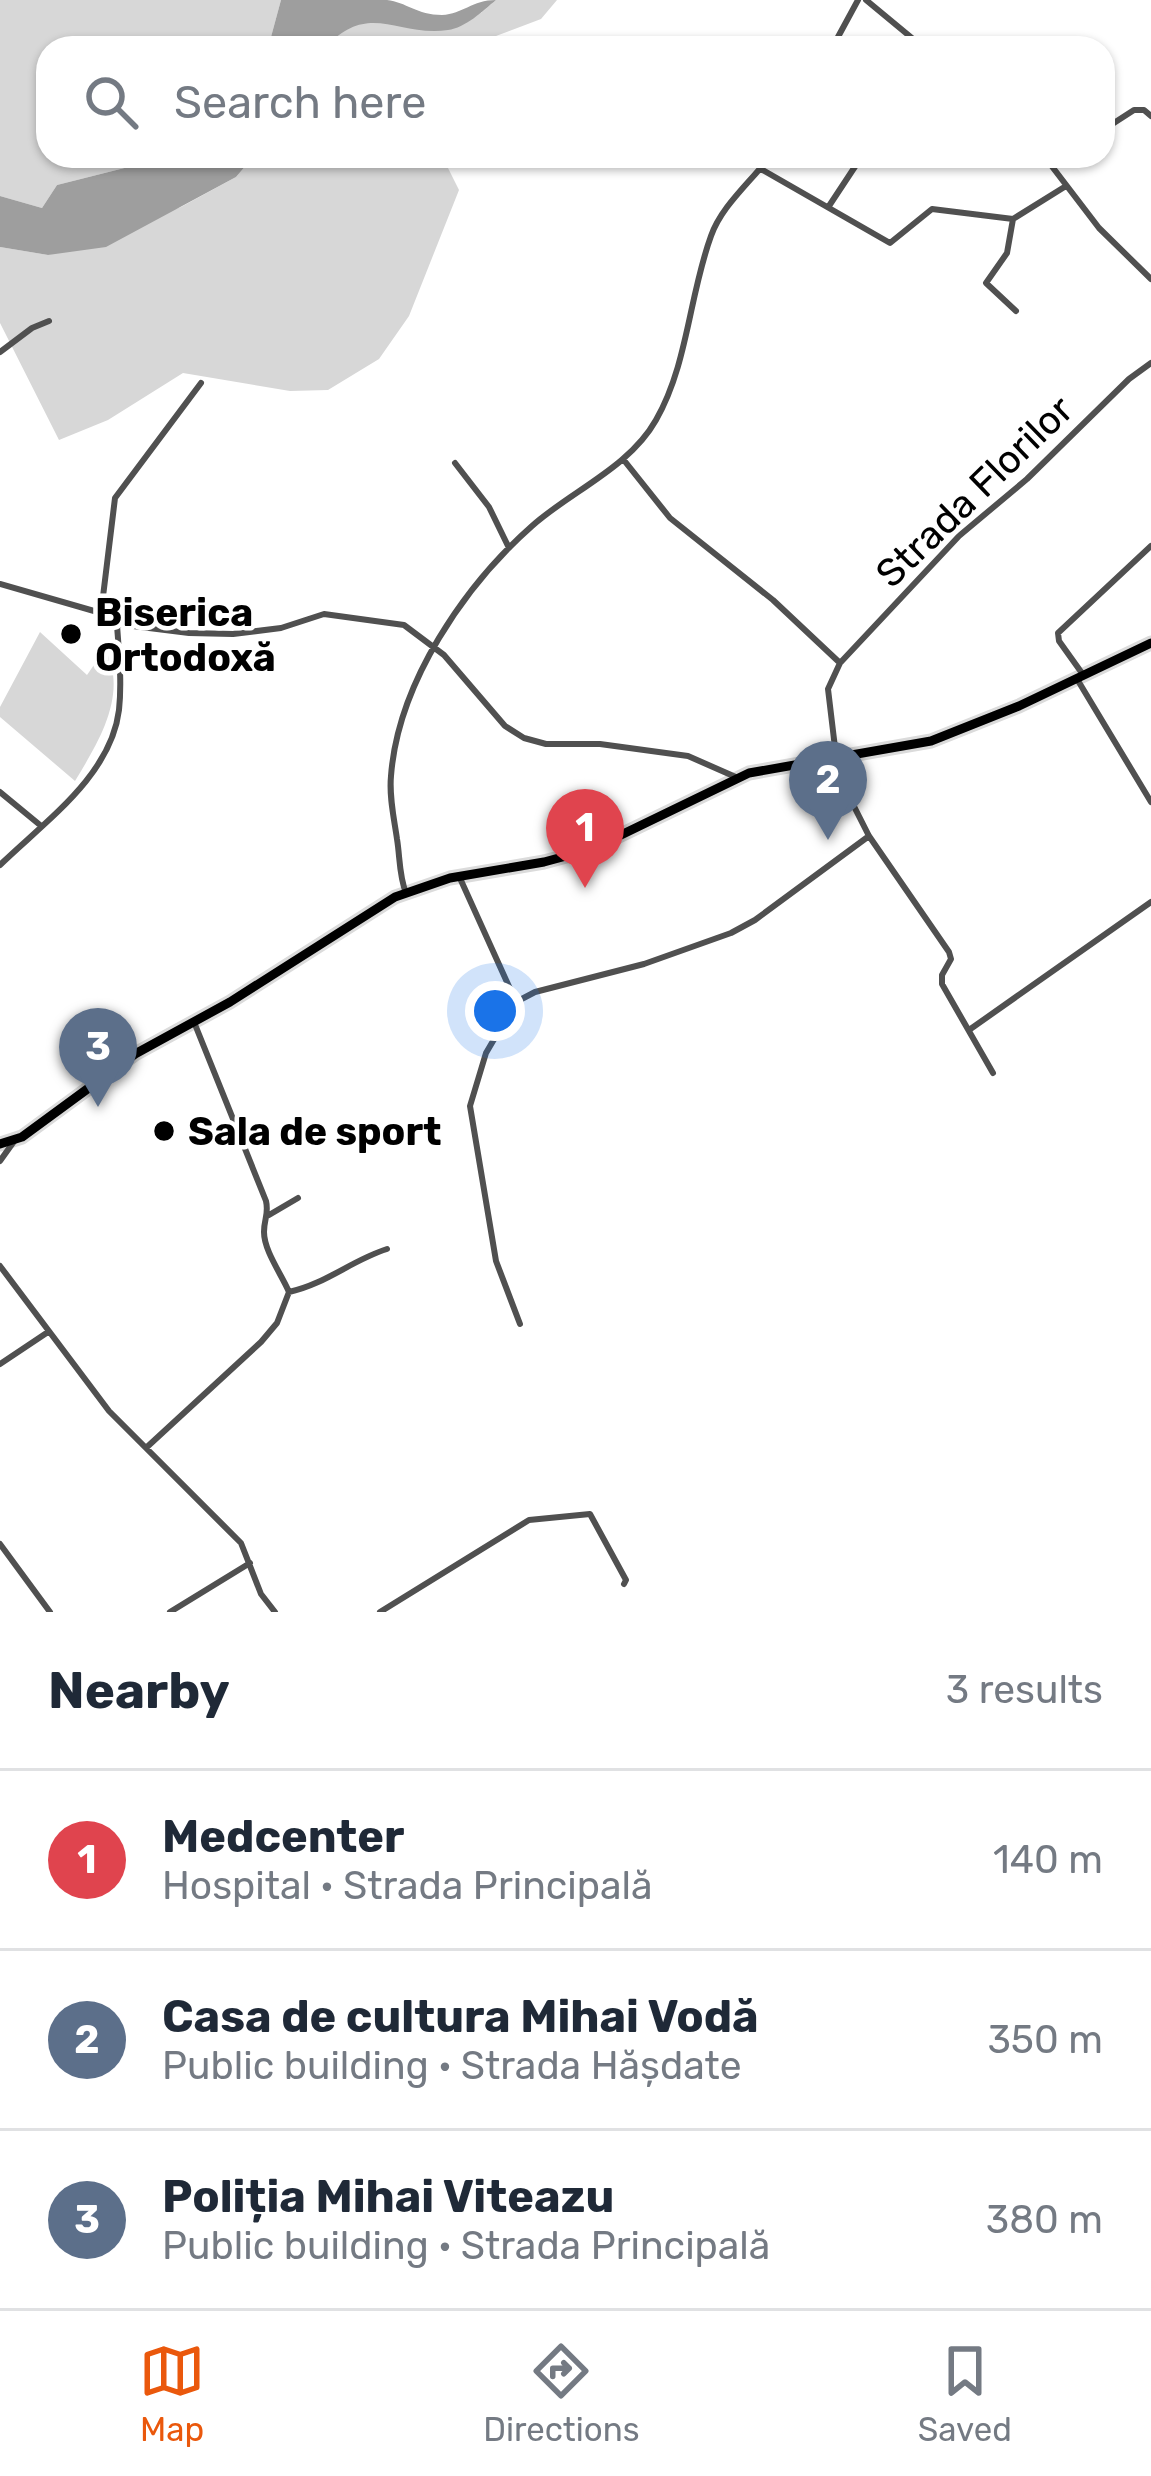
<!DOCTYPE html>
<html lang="en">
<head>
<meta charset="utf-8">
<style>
  :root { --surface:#fff; --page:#f2f2f3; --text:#1f2937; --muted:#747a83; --line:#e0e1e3; --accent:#ea580c }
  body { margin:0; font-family:Rubik,sans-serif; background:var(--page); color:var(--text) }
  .you { position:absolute; left:495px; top:1011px; width:42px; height:42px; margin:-30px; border:9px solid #fff; border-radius:50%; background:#1a73e8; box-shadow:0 0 0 18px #1a73e833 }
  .badge { display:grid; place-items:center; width:78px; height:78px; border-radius:50%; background:var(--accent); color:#fff; font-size:39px; font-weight:700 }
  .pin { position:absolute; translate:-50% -99px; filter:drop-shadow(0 3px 6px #0008) }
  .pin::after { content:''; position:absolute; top:63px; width:42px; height:36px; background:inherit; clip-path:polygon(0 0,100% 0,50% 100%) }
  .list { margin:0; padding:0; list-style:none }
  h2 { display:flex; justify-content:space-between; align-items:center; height:156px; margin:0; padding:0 48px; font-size:51px }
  h2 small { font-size:39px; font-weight:400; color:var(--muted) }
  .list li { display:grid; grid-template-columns:78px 1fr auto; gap:36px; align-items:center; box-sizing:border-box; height:180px; padding:0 48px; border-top:3px solid var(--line) }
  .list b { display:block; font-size:45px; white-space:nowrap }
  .list p { margin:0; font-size:39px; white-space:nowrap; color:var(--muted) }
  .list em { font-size:39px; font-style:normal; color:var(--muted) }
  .icon { flex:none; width:66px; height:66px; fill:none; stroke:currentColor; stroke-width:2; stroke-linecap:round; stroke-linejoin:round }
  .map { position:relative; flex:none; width:1151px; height:1612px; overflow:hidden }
  .search { position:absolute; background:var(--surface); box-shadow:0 3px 9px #0004; left:36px; right:36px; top:36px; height:132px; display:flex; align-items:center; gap:30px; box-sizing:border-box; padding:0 42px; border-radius:36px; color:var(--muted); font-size:45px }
  .sheet { height:696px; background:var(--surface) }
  nav { display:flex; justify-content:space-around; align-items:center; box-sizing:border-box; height:168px; border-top:3px solid var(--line); background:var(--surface); font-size:33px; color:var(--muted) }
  nav a { display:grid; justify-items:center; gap:6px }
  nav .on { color:var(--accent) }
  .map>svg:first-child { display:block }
  .green { fill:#d7d7d7 }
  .water { fill:#9e9e9e }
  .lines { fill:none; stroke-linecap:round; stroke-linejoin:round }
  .primary-casing { stroke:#dbdbdb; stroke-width:15 }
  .minor { stroke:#505050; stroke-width:6 }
  .primary { stroke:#000; stroke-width:9 }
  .poi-dot { fill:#000; stroke:#fff; stroke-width:4.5 }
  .labels { text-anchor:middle; stroke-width:9; stroke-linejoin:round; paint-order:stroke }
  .street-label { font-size:39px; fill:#000; stroke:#fff }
  .poi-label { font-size:39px; font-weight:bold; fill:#000; stroke:#fff; text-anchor:start }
</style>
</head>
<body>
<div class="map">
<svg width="1151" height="1612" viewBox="0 0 1151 1612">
  <rect width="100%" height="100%" fill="#fff"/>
  <path class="green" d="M0,0h281l-13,48h-220v108h124l-115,29 -15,23 -42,-12z
    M496,0h61l-16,19 -77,29h-138l14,-25 35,-12 47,17 59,-15z
    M254,156h188l17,34 -50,126 -30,43 -51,31 -38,1 -107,-18 -75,47 -49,20 -59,-117v-76l48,8 133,-48 55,-30z
    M40,632l47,43 18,-26c24,45 -7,94 -30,132l-75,-64v-10z"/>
  <path class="water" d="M281,0c35,0 72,0 106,0 19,2 30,15 55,15 21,-1 30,-15 54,-15 -13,11 -31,28 -48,30 -52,7 -79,-30 -123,18h-57z
    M172,156h82l-18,21 -130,70 -58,8 -48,-8v-51l42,12 15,-23z"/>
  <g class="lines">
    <defs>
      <path id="primary" d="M0,1144l22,-7 113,-83 95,-52 165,-105 55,-19 94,-16 48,-13 157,-76 182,-32 88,-35 132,-63"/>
    </defs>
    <use href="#primary" class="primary-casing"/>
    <path class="minor" d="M866,0l58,48
      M832,48l26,-48
      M1103,67l5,-3
      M1103,130l31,-20h10l7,6
      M1044,156l55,72 52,51
      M1050,164l12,-8
      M761,169l129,74 42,-34 81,10 -6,34 -21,30 30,28
      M829,206l33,-50
      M1013,219l53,-33
      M0,352l32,-24 17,-7
      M623,459l47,59 103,82 67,63
      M455,463l34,44 20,41
      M0,584l101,29 16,11 72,9 44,1 48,-6 43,-14 80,11 40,30 61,71 19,12 22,6h54l88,12 50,22
      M101,613l14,-115 86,-115
      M1084,676l-25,-35 -1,-8 93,-87
      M1077,679l74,123
      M836,756l-8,-67 12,-26 119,-127 68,-57 102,-100 22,-16
      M829,757l40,79 80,116 2,7 -9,16v9l51,89
      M0,792l40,33
      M0,865c44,-43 111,-89 119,-155 3,-28 0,-57 -2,-85
      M459,876l57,126
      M406,893c-7,-17 -6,-36 -9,-54 -3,-21 -8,-42 -6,-63 7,-93 73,-190 141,-250 39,-35 97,-58 124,-106 32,-56 33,-124 55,-184 11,-31 40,-54 59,-80
      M969,1030l182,-128
      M0,1161l15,-21
      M269,1215l29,-17
      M0,1266l109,145 132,132 20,51 14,18
      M289,1292c37,-8 63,-32 98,-43
      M520,1324l-24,-63 -26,-155 16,-53 30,-51 19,-10 109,-28 87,-31 24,-13 114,-84
      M0,1364l48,-32
      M147,1447l114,-105 16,-19 12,-31c-7,-17 -25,-41 -25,-60 0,-13 5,-18 2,-31l-72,-179
      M0,1544l50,68
      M170,1612l80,-49
      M380,1612l149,-92 61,-6 36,66 -2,4"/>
    <use href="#primary" class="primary"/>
  </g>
  <g class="poi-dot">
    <circle cx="71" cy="634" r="12"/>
    <circle cx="164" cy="1131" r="12"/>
  </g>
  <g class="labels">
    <g class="street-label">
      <text transform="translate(974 491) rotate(-44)" y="14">Strada Florilor</text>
    </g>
    <g class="poi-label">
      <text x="95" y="626">Biserica<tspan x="95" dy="45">Ortodoxă</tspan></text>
      <text x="188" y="1145">Sala de sport</text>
    </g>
  </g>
</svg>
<div class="you"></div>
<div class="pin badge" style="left:585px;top:888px;background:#e0444e">1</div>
<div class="pin badge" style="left:828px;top:840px;background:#5c6f8a">2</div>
<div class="pin badge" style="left:98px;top:1107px;background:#5c6f8a">3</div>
<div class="search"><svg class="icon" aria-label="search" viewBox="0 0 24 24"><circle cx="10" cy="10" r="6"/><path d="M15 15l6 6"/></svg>Search here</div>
</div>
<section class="sheet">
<h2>Nearby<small>3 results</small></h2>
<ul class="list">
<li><span class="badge" style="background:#e0444e">1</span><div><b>Medcenter</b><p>Hospital · Strada Principală</p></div><em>140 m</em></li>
<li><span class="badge" style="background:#5c6f8a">2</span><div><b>Casa de cultura Mihai Vodă</b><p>Public building · Strada Hășdate</p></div><em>350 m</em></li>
<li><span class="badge" style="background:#5c6f8a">3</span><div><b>Poliția Mihai Viteazu</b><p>Public building · Strada Principală</p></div><em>380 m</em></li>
</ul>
</section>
<nav>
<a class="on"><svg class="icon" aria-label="map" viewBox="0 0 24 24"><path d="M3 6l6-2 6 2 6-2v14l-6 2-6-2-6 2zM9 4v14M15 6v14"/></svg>Map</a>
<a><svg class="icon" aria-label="directions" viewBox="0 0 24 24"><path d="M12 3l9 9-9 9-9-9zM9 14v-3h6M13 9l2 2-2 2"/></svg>Directions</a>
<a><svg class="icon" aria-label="saved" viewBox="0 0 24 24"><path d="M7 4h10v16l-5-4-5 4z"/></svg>Saved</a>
</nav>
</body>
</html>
